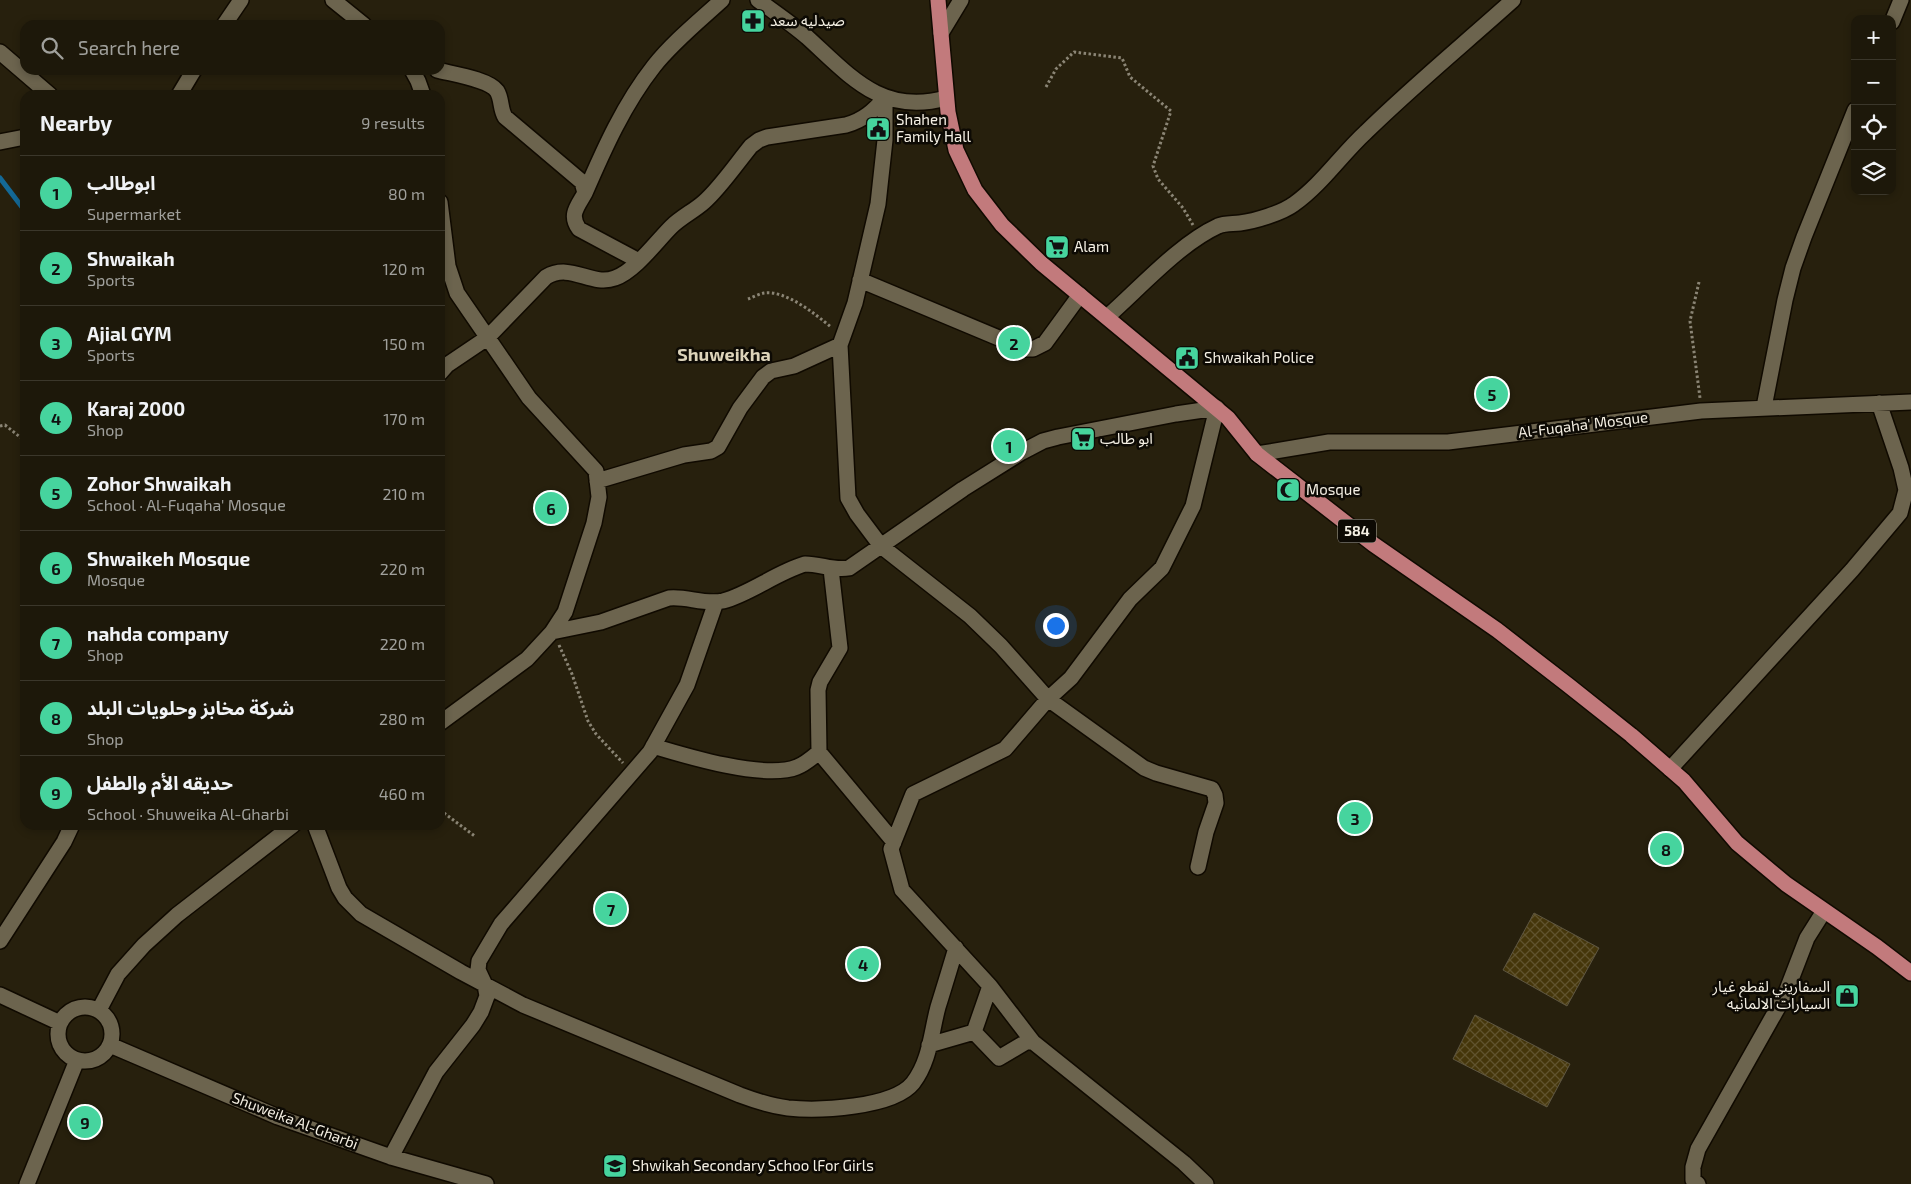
<!DOCTYPE html>
<html lang="en">
<head>
<meta charset="utf-8">
<style>
  :root { --surface:#1d180a; --page:#2a2518; --text:#f1f3f6; --muted:#a0a09c; --line:#3b372b; --accent:#46d49e }
  body { margin:0; font-family:"Exo 2","Noto Sans Arabic",sans-serif; background:var(--page); color:var(--text) }
  .controls { position:absolute; right:15px; top:15px; display:grid; overflow:hidden; border-radius:10px; box-shadow:0 2px 8px #0003 }
  .controls button { width:45px; height:45px; display:grid; place-items:center; padding:0; border:0; border-bottom:1px solid var(--line); background:var(--surface); color:var(--text); font:25px sans-serif }
  .you { position:absolute; left:1055px; top:625px; width:18px; height:18px; margin:-12px; border:4px solid #fff; border-radius:50%; background:#1a73e8; box-shadow:0 0 0 8px #1a73e833 }
  .badge { display:grid; place-items:center; width:32px; height:32px; border-radius:50%; background:var(--accent); color:#111; font-size:16px; font-weight:700 }
  .pin { position:absolute; translate:-50% -50%; border:2px solid #fff; box-shadow:0 1px 5px #0006 }
  .list { margin:0; padding:0; list-style:none }
  h2 { display:flex; justify-content:space-between; align-items:center; height:65px; margin:0; padding:0 20px; font-size:21px }
  h2 small { font-size:16px; font-weight:400; color:var(--muted) }
  .list li { display:grid; grid-template-columns:32px 1fr auto; gap:15px; align-items:center; box-sizing:border-box; height:75px; padding:0 20px; border-top:1px solid var(--line) }
  .list b { display:block; font-size:19px; white-space:nowrap }
  .list p { margin:0; font-size:16px; white-space:nowrap; color:var(--muted) }
  .list em { font-size:16px; font-style:normal; color:var(--muted) }
  .icon { flex:none; width:28px; height:28px; fill:none; stroke:currentColor; stroke-width:2; stroke-linecap:round; stroke-linejoin:round }
  .map { position:relative; flex:none; width:1911px; height:1184px; overflow:hidden }
  .search { position:absolute; background:var(--surface); box-shadow:0 2px 8px #0003; left:20px; top:20px; width:425px; height:55px; display:flex; align-items:center; gap:12px; box-sizing:border-box; padding:0 18px; border-radius:15px; color:var(--muted); font-size:19px }
  .panel { position:absolute; background:var(--surface); box-shadow:0 2px 8px #0003; left:20px; top:90px; width:425px; height:740px; border-radius:15px }
  .map>svg:first-child { display:block }
  .lines { fill:none; stroke-linecap:round; stroke-linejoin:round }
  .stream { stroke:#146996; stroke-width:5 }
  .building { fill:url(#building-cross-hatch); stroke:#5e5641 }
  .minor-casing { stroke:#100a00; stroke-width:18 }
  .major-casing { stroke:#100a00; stroke-width:18 }
  .path { stroke:#8b8575; stroke-width:3; stroke-dasharray:2.5 2.5; stroke-linecap:butt }
  .minor { stroke:#6c644e; stroke-width:15 }
  .major { stroke:#c27a7c; stroke-width:15 }
  .labels { text-anchor:middle; stroke-width:5; stroke-linejoin:round; paint-order:stroke }
  .shield { fill:#0d0a04; stroke:#afaba1; stroke-width:1 }
  .shield-label { font-size:14px; font-weight:bold; fill:#f5f0e4 }
  .poi-label { font-size:15px; fill:#f5f0e4; stroke:#0d0a04; text-anchor:start }
  .street-label { font-size:15px; fill:#f5f0e4; stroke:#0d0a04 }
  .quarter-label { font-size:18px; font-weight:bold; fill:#dcd3ba; stroke:#0d0a04 }
</style>
</head>
<body>
<div class="map">
<svg width="1911" height="1184" viewBox="0 0 1911 1184">
  <defs>
    <pattern id="building-cross-hatch" width="8" height="8" patternUnits="userSpaceOnUse" patternTransform="scale(1.25)"><rect width="8" height="8" fill="#45360a"/><path d="M0 0l8 8M0 8l8-8" fill="none" stroke="#60532e"/></pattern>
  </defs>
  <rect width="100%" height="100%" fill="#27200d"/>
  <g class="lines">
    <path class="stream" d="M0,178l25,33"/>
  </g>
  <path class="building" d="M1534,913l65,35 -32,58 -64,-36z
    M1475,1015l95,49 -23,43 -94,-48z"/>
  <g class="lines">
    <defs>
      <path id="minor" d="M333,0l31,25
        M758,0c16,12 34,24 49,37 43,39 75,79 139,61
        M1892,22l9,-22
        M224,25l17,-25
        M941,33l20,-33
        M0,52l50,43
        M412,70l6,11 5,14
        M437,70c15,4 51,9 60,21 5,8 3,18 8,26l77,65 3,11c-8,14 -16,22 -6,36l60,32
        M179,95l15,-25
        M885,98v42l-7,64 -23,99 -15,42 8,153 9,16 24,32 89,70 31,30 47,53 96,69 12,5 56,16 3,6 1,8 -10,29 -8,35
        M0,142l25,-5
        M585,193c19,-44 39,-89 69,-127 19,-24 45,-45 68,-66
        M440,202l8,64 9,27 72,105 67,73 3,26 -5,26 -29,89 -13,20 -25,27 -87,64
        M860,280l165,69h8l12,-6 35,-48
        M1107,317c33,-29 72,-73 111,-91 7,-3 15,-2 22,-3 15,-2 42,-10 54,-19 28,-20 47,-49 72,-72 47,-46 98,-88 147,-132
        M440,373l7,-8 40,-27 59,-61c25,-15 45,10 69,1 20,-7 41,-36 56,-51 10,-10 23,-16 33,-25 16,-14 33,-39 47,-56l8,-6 8,-3 79,-12c18,-5 27,-14 39,-27
        M1764,407l21,-107 8,-32 11,-31 51,-127
        M1257,454l72,-12h119l253,-31 210,-9
        M597,481l87,-26 27,-4 7,-4 22,-39 23,-31 8,-6 23,-5 46,-21
        M552,632l49,-10 68,-24c18,-2 35,7 54,3 27,-7 54,-29 82,-37 16,0 28,7 44,4l114,-79 59,-37 21,-11 15,-4 118,-23 41,-6 -24,98 -31,62 -32,31 -59,79 -23,21 -43,50 -92,45 -22,55 11,41 88,96 43,56 151,121 22,21
        M653,746c33,10 112,34 144,21 8,-3 16,-10 22,-15l-1,-62 2,-8 20,-34 -9,-79
        M819,752l75,90
        M1670,769l182,-199 48,-57 6,-23 -5,-22 -22,-65
        M315,825l24,63 6,10 16,16 100,58 62,33 217,90c16,6 32,11 48,13 30,3 105,0 125,-25 17,-22 18,-50 25,-76 6,-19 12,-39 18,-59
        M0,941l64,-99 8,-17
        M990,986l-16,46 25,26 27,-16h7
        M0,995l60,28
        M58 1034a27 27 0 1 1 54 0a27 27 0 1 1-54 0Z
        M99,1010l19,-36 26,-29 33,-30 116,-90
        M110,1045l168,72 113,40 95,27
        M929,1045l45,-13
        M391,1157l45,-85 37,-47 8,-13 6,-16 -2,-11 -7,-15 1,-9 22,-37 149,-172 37,-67 29,-83
        M27,1184l50,-124
        M1698,1184l-5,-4v-13l5,-18 87,-154 22,-57 17,-27"/>
      <path id="major" d="M938,0l10,112 8,38 19,40 27,35 39,38 187,155 29,36 116,90 124,86 71,55 63,50 53,46 53,62 49,41 91,63 34,26"/>
    </defs>
    <use href="#minor" class="minor-casing"/>
    <use href="#major" class="major-casing"/>
    <path class="path" d="M1046,87l10,-18 18,-17 48,6 8,19 41,34 -18,55 5,13 25,29 10,17
      M1699,282l-9,39 10,77
      M748,299c5,-2 11,-5 16,-6 22,-3 51,21 67,34
      M0,426l5,-1 20,16
      M559,645l13,29 16,47 8,13 27,29
      M440,810l36,27"/>
    <use href="#minor" class="minor"/>
    <use href="#major" class="major"/>
  </g>
  <defs>
    <symbol id="pharmacy-square" viewBox="-11 -11 22 22"><rect x="-9" y="-9" width="18" height="18" rx="4" fill="#46d49e" stroke="#0d0a04"/><path d="M-2-6h4v4h4v4h-4v4h-4v-4h-4v-4h4Z" fill="#111"/></symbol>
    <symbol id="civic-square" viewBox="-11 -11 22 22"><rect x="-9" y="-9" width="18" height="18" rx="4" fill="#46d49e" stroke="#0d0a04"/><path d="M-.6-6.5H3V-4.5H.6V-3L4-1V1h2V6H-6V1h2V-1L-.6-3ZM-1.2 2.5V6h2.4V2.5Z" fill="#111"/></symbol>
    <symbol id="supermarket-square" viewBox="-11 -11 22 22"><rect x="-9" y="-9" width="18" height="18" rx="4" fill="#46d49e" stroke="#0d0a04"/><path d="M-6-5.5h2.5l.6 2H6L4.5 2H-2.5L-4.4-4H-6ZM-1.5 3.2a1.3 1.3 0 1 0 .1 0ZM3 3.2a1.3 1.3 0 1 0 .1 0Z" fill="#111"/></symbol>
    <symbol id="mosque-square" viewBox="-11 -11 22 22"><rect x="-9" y="-9" width="18" height="18" rx="4" fill="#46d49e" stroke="#0d0a04"/><path d="M3.5-4.9A6 6 0 1 0 3.5 4.9A5 5 0 1 1 3.5-4.9Z" fill="#111"/></symbol>
    <symbol id="shop-square" viewBox="-11 -11 22 22"><rect x="-9" y="-9" width="18" height="18" rx="4" fill="#46d49e" stroke="#0d0a04"/><path d="M-5-2.5h2.3a2.7 3.5 0 0 1 5.4 0H5L5.5 6h-11ZM-1.5-2.5h3a1.5 2.3 0 0 0-3 0Z" fill="#111"/></symbol>
    <symbol id="school-square" viewBox="-11 -11 22 22"><rect x="-9" y="-9" width="18" height="18" rx="4" fill="#46d49e" stroke="#0d0a04"/><path d="M0-5L7-2L0 1L-7-2ZM-4 1L0 2.5L4 1V4Q0 6-4 4Z" fill="#111"/></symbol>
  </defs>
  <g fill-rule="evenodd">
    <use href="#pharmacy-square" x="739" y="7" width="28" height="28"/>
    <use href="#civic-square" x="864" y="115" width="28" height="28"/>
    <use href="#supermarket-square" x="1043" y="233" width="28" height="28"/>
    <use href="#civic-square" x="1173" y="344" width="28" height="28"/>
    <use href="#supermarket-square" x="1069" y="425" width="28" height="28"/>
    <use href="#mosque-square" x="1274" y="476" width="28" height="28"/>
    <use href="#shop-square" x="1833" y="982" width="28" height="28"/>
    <use href="#school-square" x="601" y="1152" width="28" height="28"/>
  </g>
  <g class="labels">
    <rect class="shield" x="1338" y="519.5" width="38" height="23" rx="4"/>
    <g class="shield-label">
      <text x="1357" y="536">584</text>
    </g>
    <g class="poi-label">
      <text x="770" y="26">صيدليه سعد</text>
      <text x="896" y="125">Shahen<tspan x="896" dy="17">Family Hall</tspan></text>
      <text x="1074" y="252">Alam</text>
      <text x="1204" y="363">Shwaikah Police</text>
      <text x="1100" y="444">ابو طالب</text>
      <text x="1306" y="495">Mosque</text>
      <text x="1830" y="992" text-anchor="end">السفاريني لقطع غيار<tspan x="1830" dy="17">السيارات الالمانيه</tspan></text>
      <text x="632" y="1171">Shwikah Secondary Schoo lFor Girls</text>
    </g>
    <g class="street-label">
      <text transform="translate(1583 425) rotate(-7)" y="5">Al-Fuqaha' Mosque</text>
      <text transform="translate(295 1121) rotate(21)" y="5">Shuweika Al-Gharbi</text>
    </g>
    <g class="quarter-label">
      <text x="724" y="361">Shuweikha</text>
    </g>
  </g>
</svg>
<div class="controls">
<button>+</button>
<button>−</button>
<button><svg class="icon" aria-label="locate" viewBox="0 0 24 24"><circle cx="12" cy="12" r="6"/><path d="M12 2v4M12 18v4M2 12h4M18 12h4"/></svg></button>
<button><svg class="icon" aria-label="layers" viewBox="0 0 24 24"><path d="M12 4l9 5-9 5-9-5zM3 14l9 5 9-5"/></svg></button>
</div>
<div class="you"></div>
<div class="pin badge" style="left:1009px;top:446px">1</div>
<div class="pin badge" style="left:1014px;top:343px">2</div>
<div class="pin badge" style="left:1355px;top:818px">3</div>
<div class="pin badge" style="left:863px;top:964px">4</div>
<div class="pin badge" style="left:1492px;top:394px">5</div>
<div class="pin badge" style="left:551px;top:508px">6</div>
<div class="pin badge" style="left:611px;top:909px">7</div>
<div class="pin badge" style="left:1666px;top:849px">8</div>
<div class="pin badge" style="left:85px;top:1122px">9</div>
<div class="search"><svg class="icon" aria-label="search" viewBox="0 0 24 24"><circle cx="10" cy="10" r="6"/><path d="M15 15l6 6"/></svg>Search here</div>
<section class="panel">
<h2>Nearby<small>9 results</small></h2>
<ul class="list">
<li><span class="badge">1</span><div><b>ابوطالب</b><p>Supermarket</p></div><em>80 m</em></li>
<li><span class="badge">2</span><div><b>Shwaikah</b><p>Sports</p></div><em>120 m</em></li>
<li><span class="badge">3</span><div><b>Ajial GYM</b><p>Sports</p></div><em>150 m</em></li>
<li><span class="badge">4</span><div><b>Karaj 2000</b><p>Shop</p></div><em>170 m</em></li>
<li><span class="badge">5</span><div><b>Zohor Shwaikah</b><p>School · Al-Fuqaha' Mosque</p></div><em>210 m</em></li>
<li><span class="badge">6</span><div><b>Shwaikeh Mosque</b><p>Mosque</p></div><em>220 m</em></li>
<li><span class="badge">7</span><div><b>nahda company</b><p>Shop</p></div><em>220 m</em></li>
<li><span class="badge">8</span><div><b>شركة مخابز وحلويات البلد</b><p>Shop</p></div><em>280 m</em></li>
<li><span class="badge">9</span><div><b>حديقه الأم والطفل</b><p>School · Shuweika Al-Gharbi</p></div><em>460 m</em></li>
</ul>
</section>
</div>
</body>
</html>
